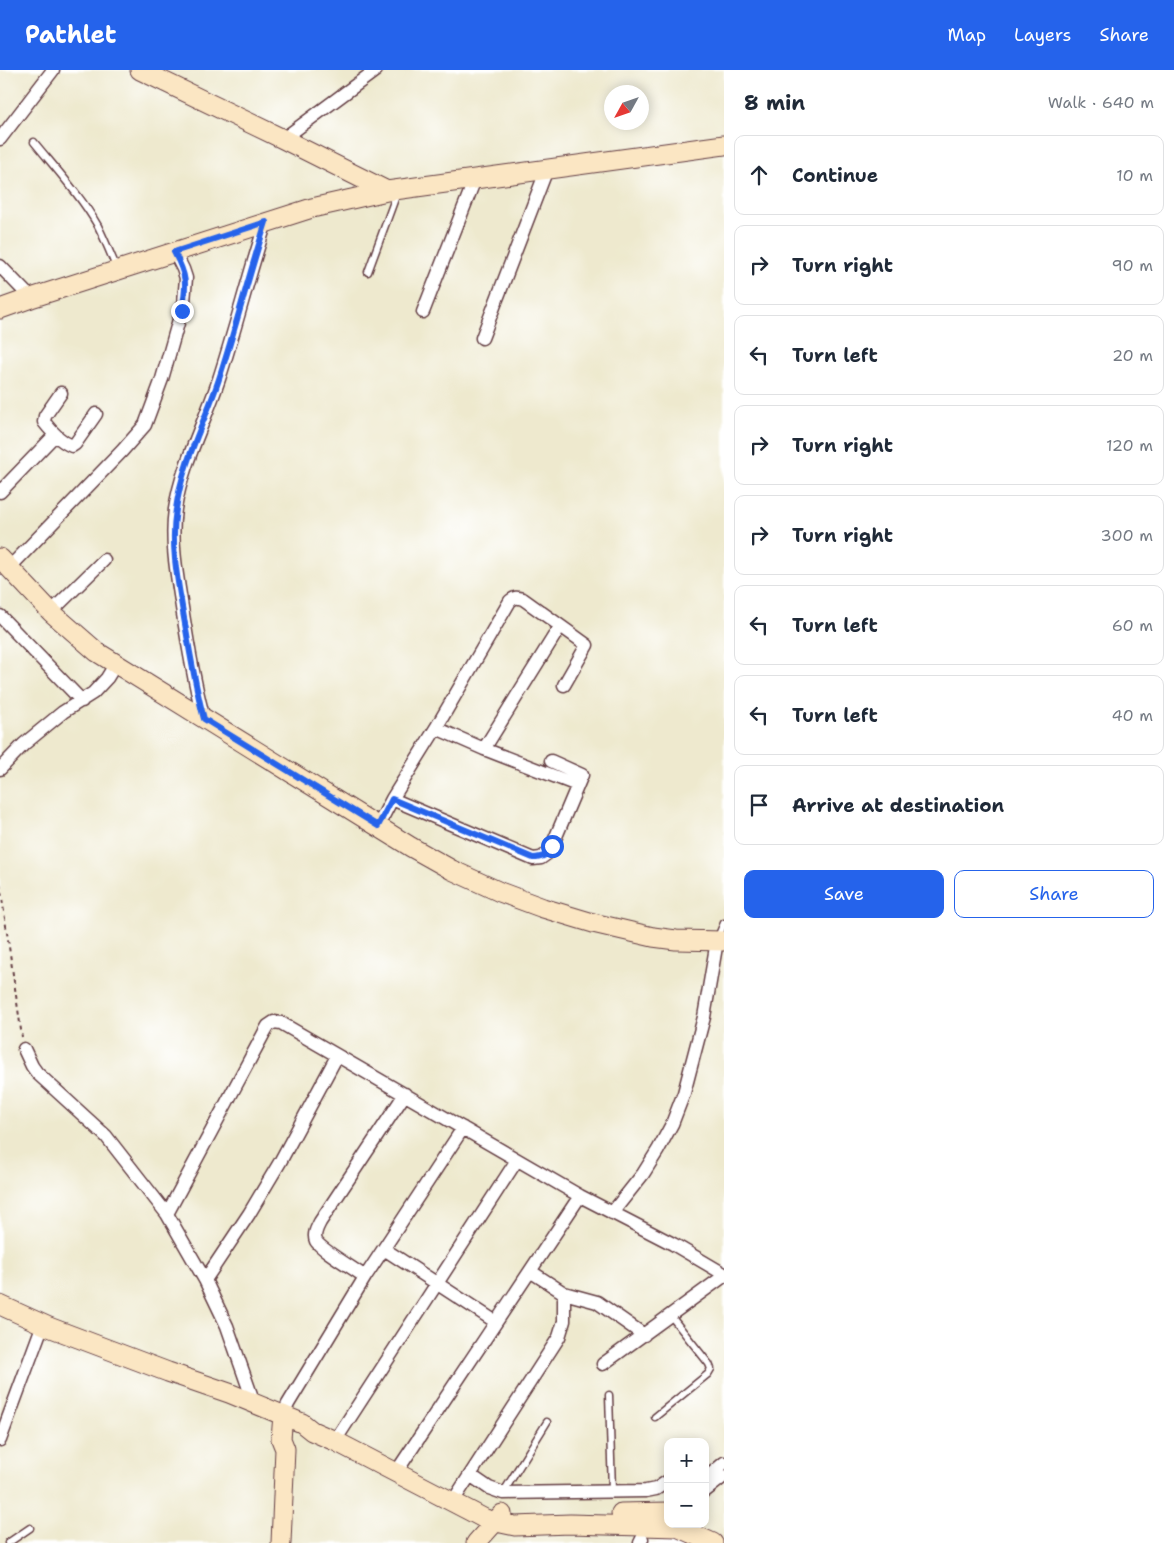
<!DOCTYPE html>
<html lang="en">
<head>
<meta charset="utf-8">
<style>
  :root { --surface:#fff; --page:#f6f6f7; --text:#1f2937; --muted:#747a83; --line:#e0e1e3; --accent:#2563eb }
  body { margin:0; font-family:"Shantell Sans",sans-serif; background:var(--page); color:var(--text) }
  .controls { position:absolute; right:15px; bottom:15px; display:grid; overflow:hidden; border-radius:10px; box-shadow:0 2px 12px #0003 }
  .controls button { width:45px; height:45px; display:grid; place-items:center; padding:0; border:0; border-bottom:1px solid var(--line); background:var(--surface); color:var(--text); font:25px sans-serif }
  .compass { position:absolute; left:604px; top:15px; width:45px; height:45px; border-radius:50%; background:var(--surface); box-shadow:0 2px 12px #0003; rotate:230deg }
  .stop { position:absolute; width:15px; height:15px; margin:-11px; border:4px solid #2563eb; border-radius:50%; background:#fff }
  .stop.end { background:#2563eb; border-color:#fff; box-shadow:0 1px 5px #0008 }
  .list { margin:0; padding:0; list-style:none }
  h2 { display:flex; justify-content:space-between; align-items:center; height:65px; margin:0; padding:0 20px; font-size:21px }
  h2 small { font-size:16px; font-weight:400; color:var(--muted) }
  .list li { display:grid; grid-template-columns:32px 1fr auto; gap:15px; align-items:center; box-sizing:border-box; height:80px; margin:0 10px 10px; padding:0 10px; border:1px solid var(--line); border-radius:10px }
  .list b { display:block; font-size:19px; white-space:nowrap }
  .list em { font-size:16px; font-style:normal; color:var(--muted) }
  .actions { display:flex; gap:10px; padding:15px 20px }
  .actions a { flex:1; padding:11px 0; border:1px solid var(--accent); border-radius:10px; text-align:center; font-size:18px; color:var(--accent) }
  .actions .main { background:var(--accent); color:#fff }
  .icon { flex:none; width:28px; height:28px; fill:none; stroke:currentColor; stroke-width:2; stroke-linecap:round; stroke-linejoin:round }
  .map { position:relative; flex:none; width:724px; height:1473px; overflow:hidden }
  header { display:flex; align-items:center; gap:30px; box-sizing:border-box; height:70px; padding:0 25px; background:var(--accent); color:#fff }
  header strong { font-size:24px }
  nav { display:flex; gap:28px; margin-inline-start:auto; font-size:18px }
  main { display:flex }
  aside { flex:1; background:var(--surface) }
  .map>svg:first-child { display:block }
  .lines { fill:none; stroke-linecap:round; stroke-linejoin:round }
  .lane-casing { stroke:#633d43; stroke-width:9 }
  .street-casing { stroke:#633d43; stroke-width:15 }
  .secondary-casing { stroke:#633d43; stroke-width:21 }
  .path { stroke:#633d43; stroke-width:2; stroke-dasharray:4 4; stroke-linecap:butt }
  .lane { stroke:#fff; stroke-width:6 }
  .street { stroke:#fff; stroke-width:12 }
  .secondary { stroke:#fbe6c3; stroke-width:19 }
  .route { stroke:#2563eb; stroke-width:6 }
</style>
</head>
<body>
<header>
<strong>Pathlet</strong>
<nav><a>Map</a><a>Layers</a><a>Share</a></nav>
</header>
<main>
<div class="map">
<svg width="724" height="1473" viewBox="0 0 724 1473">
  <rect width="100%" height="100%" fill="#fff"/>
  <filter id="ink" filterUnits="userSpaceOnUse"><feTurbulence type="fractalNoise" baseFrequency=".02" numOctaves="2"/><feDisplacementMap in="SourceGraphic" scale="10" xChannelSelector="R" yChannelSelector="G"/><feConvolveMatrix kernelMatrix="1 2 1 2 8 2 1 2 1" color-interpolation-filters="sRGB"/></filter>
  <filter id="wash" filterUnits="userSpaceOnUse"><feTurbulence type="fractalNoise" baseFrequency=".0096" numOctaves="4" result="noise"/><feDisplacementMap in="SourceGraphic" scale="20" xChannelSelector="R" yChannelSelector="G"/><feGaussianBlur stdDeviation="1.12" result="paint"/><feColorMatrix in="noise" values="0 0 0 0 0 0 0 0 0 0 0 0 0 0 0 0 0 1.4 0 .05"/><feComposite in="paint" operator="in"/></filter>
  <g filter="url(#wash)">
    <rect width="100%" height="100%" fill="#eee9ce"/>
  </g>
  <g filter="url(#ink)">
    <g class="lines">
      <defs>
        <path id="lane" d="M34,72c22,27 47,54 64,84 7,14 13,29 19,43
          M368,202l29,-79
          M718,867l6,-14
          M609,1325l3,96
          M655,1347l53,-43 3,-5 -2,-5 -39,-49
          M503,1423l44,-71
          M8,1473l22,-15"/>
        <path id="street" d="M0,69l53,-69
          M283,69l93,-69
          M0,196l31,32
          M423,242l52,-133
          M482,268l65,-169
          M61,323l-16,23 -1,6c7,9 17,20 28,24l3,-2 21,-30
          M0,422l55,-57
          M9,498l113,-117 23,-26 17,-46 22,-77 2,-24 -3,-9 -9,-18
          M51,542l53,-52
          M0,546l82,85
          M204,649c-10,-35 -15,-69 -21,-105 -5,-34 -13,-70 -8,-105 7,-45 30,-87 44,-130 17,-52 30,-105 47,-157
          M436,658l48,21 72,-116
          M484,679l93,36
          M0,699l24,-25 39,-32 30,-19 14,-15 8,-13
          M392,729l141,60 8,-1 7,-5 4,-7 30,-71 -31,-14
          M378,756l14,-27 44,-71 74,-127c5,-4 7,-4 13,-2l64,46 -23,40
          M24,979l8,17 5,7 69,63 61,78 38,66 22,46 27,77
          M612,1143l31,-39 15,-24 14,-26 12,-31 20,-76 13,-76
          M167,1144l97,-181 4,-7 6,-4 7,1 299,173 93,48 51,30
          M384,1179l112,73
          M530,1201l34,22 33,9 47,33
          M365,1207c-9,-7 -45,-28 -49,-36 -3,-7 1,-13 4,-19l85,-128
          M205,1210l44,-66 31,-52 57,-106
          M603,1294l121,-88
          M283,1345l5,-11 77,-127 98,-149
          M340,1363l177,-273
          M0,1370l43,-116
          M401,1395l179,-269
          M470,1405l19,13 14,5 143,-2 10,-2 12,-8
          M705,1409l19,-16
          M705,1421l19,-15
          M457,1425l102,-158 5,-16v-28
          M640,1473l2,-4"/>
        <path id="secondary" d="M140,0l143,69 104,52
          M0,239l31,-11 281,-90 75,-17 337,-46
          M0,488l51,54 46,40 314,195 41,23 48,22 43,16 50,15 60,14 23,3 48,1
          M0,1235l49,22 119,45 61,21 73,30 10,8 23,10 135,70 15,8 16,4 14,3 55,-2 107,3 36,16
          M621,1443l47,-1
          M281,1473l4,-94 -4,-10 2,-24
          M476,1473l26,-29"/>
      </defs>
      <use href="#lane" class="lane-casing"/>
      <use href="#street" class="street-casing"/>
      <use href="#secondary" class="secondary-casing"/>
      <path class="path" d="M0,814l22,153"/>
      <use href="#lane" class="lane"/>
      <use href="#street" class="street"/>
      <use href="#secondary" class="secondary"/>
    </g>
  </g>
  <g class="lines" filter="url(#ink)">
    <path class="route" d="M182,241c5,-27 5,-35 -8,-59l92,-30c-17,52 -30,105 -47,157 -14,43 -37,84 -43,130 -6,36 2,74 8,109 6,34 11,68 20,101l174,107 14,-27 141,59c10,0 14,-3 19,-12"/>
  </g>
</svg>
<div class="controls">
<button>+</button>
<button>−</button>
</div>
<svg class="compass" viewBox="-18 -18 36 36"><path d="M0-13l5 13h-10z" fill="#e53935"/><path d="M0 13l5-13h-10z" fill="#747a83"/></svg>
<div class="stop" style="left:552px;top:776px"></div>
<div class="stop end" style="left:182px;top:241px"></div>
</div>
<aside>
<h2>8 min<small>Walk · 640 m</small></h2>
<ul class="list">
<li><svg class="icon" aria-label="ahead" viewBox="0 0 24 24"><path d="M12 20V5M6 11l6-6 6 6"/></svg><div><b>Continue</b></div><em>10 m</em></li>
<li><svg class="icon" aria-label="right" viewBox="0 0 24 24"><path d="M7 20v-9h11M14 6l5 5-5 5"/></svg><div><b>Turn right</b></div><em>90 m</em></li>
<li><svg class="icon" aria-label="left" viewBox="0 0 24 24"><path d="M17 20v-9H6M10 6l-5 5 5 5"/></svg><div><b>Turn left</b></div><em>20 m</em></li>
<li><svg class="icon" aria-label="right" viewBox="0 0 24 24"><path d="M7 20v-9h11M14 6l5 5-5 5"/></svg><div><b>Turn right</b></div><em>120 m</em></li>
<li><svg class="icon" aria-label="right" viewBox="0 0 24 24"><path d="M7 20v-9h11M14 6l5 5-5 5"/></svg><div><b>Turn right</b></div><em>300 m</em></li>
<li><svg class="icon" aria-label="left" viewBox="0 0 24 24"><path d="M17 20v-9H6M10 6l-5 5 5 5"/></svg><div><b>Turn left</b></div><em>60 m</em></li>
<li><svg class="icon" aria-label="left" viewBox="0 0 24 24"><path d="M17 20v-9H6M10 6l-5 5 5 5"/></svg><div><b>Turn left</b></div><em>40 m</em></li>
<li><svg class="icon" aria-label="arrive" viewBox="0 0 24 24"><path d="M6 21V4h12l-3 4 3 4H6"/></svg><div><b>Arrive at destination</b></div></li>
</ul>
<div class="actions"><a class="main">Save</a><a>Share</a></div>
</aside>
</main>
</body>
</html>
